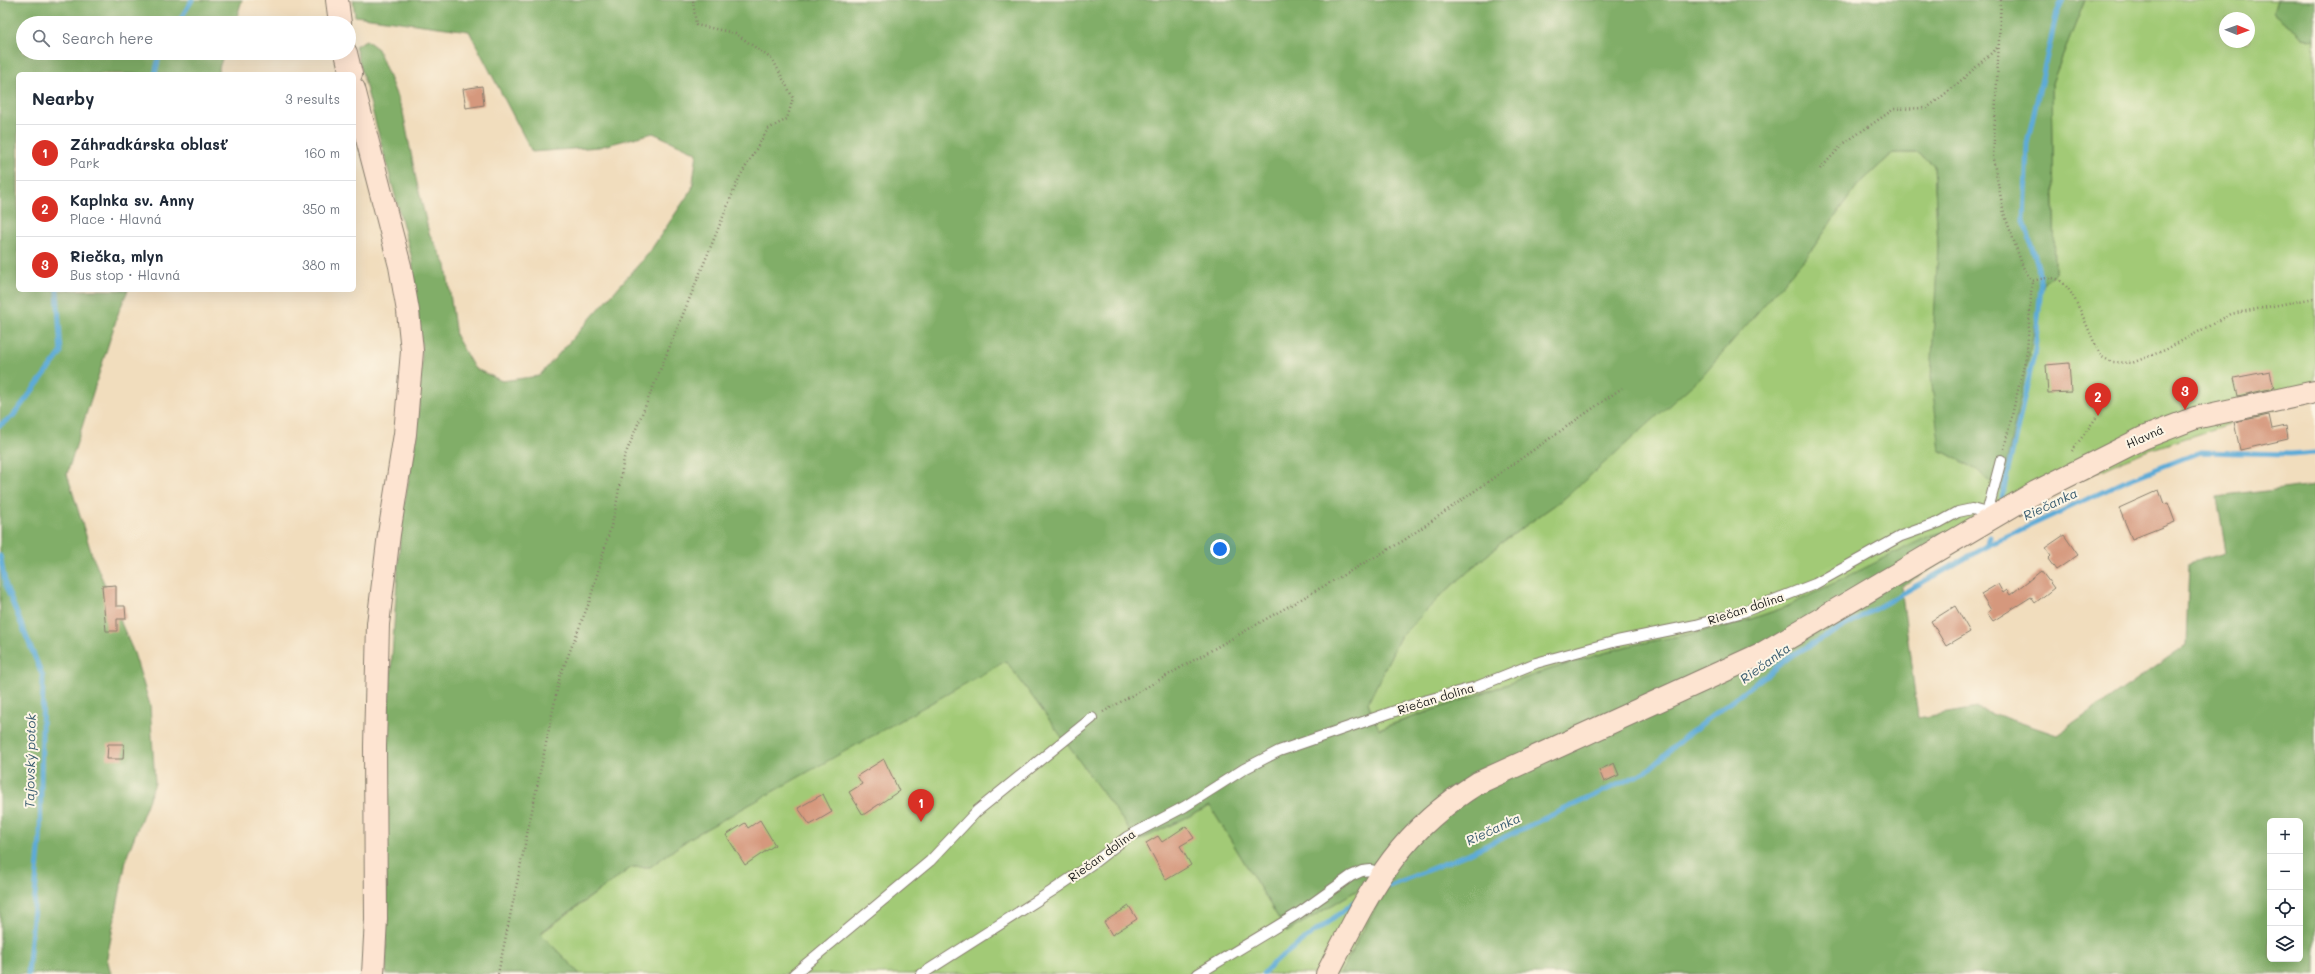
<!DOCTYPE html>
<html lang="en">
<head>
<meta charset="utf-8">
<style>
  :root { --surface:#fff; --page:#f6f6f7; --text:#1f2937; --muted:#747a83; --line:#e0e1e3; --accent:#d93025 }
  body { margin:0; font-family:Mali,sans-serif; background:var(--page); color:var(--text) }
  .controls { position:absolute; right:12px; bottom:12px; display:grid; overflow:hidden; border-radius:6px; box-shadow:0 4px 16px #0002 }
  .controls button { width:36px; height:36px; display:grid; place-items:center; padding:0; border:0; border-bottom:1px solid var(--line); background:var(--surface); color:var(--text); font:20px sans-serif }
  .compass { position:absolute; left:2219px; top:12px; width:36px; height:36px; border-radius:50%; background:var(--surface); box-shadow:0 4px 16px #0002; rotate:91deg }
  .you { position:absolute; left:1220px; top:549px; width:14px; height:14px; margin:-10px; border:3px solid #fff; border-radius:50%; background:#1a73e8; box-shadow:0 0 0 6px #1a73e833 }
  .badge { display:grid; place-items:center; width:26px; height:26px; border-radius:50%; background:var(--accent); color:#fff; font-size:13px; font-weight:700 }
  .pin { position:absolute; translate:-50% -33px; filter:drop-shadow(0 1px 2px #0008) }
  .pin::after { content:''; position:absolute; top:21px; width:14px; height:12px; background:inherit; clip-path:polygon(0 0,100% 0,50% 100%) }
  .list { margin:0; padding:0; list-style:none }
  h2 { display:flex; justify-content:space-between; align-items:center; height:52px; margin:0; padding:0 16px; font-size:17px }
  h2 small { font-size:13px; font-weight:400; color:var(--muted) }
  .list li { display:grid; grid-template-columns:26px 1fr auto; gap:12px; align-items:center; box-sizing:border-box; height:56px; padding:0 16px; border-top:1px solid var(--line) }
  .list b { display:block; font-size:15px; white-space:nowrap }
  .list p { margin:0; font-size:13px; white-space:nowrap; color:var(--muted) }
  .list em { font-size:13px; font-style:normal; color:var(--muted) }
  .icon { flex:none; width:22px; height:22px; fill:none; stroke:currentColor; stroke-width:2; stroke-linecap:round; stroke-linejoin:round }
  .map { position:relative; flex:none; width:2315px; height:974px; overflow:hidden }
  .search { position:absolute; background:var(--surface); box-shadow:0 4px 16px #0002; left:16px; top:16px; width:340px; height:44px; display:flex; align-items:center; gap:10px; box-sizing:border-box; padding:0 14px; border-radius:22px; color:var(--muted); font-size:15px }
  .panel { position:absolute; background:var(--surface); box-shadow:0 4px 16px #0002; left:16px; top:72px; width:340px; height:220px; border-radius:6px }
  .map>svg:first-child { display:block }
  .green { fill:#a2ca76; stroke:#5f7349; fill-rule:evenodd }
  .forest { fill:#81ae67; stroke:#4e6542; fill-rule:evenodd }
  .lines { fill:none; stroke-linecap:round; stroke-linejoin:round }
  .stream { stroke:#5dabd7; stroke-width:5 }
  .building { fill:#d5987d }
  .lane-casing { stroke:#867c6c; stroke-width:12 }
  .secondary-casing { stroke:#867c6c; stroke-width:24 }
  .path { stroke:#867c6c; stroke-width:2.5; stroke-dasharray:1 3; stroke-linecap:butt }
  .lane { stroke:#fff; stroke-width:10 }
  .secondary { stroke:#fde4d1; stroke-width:22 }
  .labels { text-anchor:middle; stroke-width:4; stroke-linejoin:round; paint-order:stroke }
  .street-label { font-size:12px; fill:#1c1c1c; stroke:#fcf5e5 }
  .water-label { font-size:13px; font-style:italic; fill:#395c70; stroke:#fcf5e5 }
</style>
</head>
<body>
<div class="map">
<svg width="2315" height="974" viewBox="0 0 2315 974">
  <rect width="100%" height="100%" fill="#fcf5e5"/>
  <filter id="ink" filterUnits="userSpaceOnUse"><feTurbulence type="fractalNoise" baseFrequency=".025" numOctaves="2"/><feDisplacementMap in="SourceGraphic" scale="8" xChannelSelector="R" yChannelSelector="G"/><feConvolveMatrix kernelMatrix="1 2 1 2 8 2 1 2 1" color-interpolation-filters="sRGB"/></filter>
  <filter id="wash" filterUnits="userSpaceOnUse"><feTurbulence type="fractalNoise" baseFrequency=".012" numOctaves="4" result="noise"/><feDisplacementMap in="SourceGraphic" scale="16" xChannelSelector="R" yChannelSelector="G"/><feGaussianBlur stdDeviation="0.9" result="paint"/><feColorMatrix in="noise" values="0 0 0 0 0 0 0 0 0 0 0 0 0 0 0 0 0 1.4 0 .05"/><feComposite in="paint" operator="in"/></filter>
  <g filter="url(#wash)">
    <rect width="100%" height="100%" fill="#f1ddbd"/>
    <path class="green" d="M2085,0h192l-4,13 30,24 12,3v356l-175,57 -155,70 -199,84 -55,19 -103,20 -77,23 -173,60 -10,-27 32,-65 45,-45 56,-49 65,-46 242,-242 49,-69 36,-33h25l16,12 4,81 2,204 37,20 24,21 43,-209 11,-10 -3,-189zM2225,18h24v24h-24z
      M1006,660l132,181 72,-35 77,126 72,-43 14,3 5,11 -38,71h-760l-40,-40 92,-67h18l40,-29z"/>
    <path class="forest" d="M0,0h242l-7,23h-212v30h201l-7,21h-199v216h110l-9,21 -52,163 25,81 42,98 16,52 5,78 -28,73 -20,102 4,16h-111z
      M353,0h1732l-33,83 3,190 -11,9 -43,209 -24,-21 -37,-20 -9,-73 7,-131 -4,-81 -16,-12h-25l-36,33 -49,69 -108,123 -134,119 -65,46 -56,49 -45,45 -32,66 11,26 172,-60 77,-23 103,-20 55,-19 145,-72 54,-12 -41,39 -43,24 17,132 59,-10 80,27 129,-90 3,-82 37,-10 -9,-56 98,-12v489h-975l38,-71 -5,-11 -14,-3 -72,43 -77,-126 -72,35 -132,-180 -316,177 -40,29h-18l-92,66 40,41h-194v-230l15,-222 16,-89 5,-80 -10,-94 -57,-213 11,-6 12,9 25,63 13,67 13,54 17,32 10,71 18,32 28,13 37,-5 109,-122 44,-65 5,-36 -44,-20 -54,14 -67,5 -63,-121 -114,-15zM2270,821h30v138h-30z
      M2277,0h38v40l-12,-3 -30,-24z"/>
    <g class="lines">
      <path class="stream" d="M178,23l14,-23
        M155,74l5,-21
        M0,425l13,-9 48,-63 -4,-63
        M2002,497l33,-147 6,-63 -3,-20 -14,-46 3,-77 30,-132 6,-12
        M1987,546l3,-10
        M0,556l6,31 37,90 -3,162 -12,135
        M1382,889l90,-37 175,-81 40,-36 104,-79 196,-110 141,-66 72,-28 91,2 24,-2
        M1263,974l9,-10 83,-62"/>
    </g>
    <g id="blocks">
      <path class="building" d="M482,86l2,19 -18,3 -3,-19z
        M2069,363l2,29 -23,1 -2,-28z
        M2270,371l4,17 -36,8 -4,-18z
        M2269,415l3,14 14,-3 2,13 -48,11 -6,-28z
        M2159,490l5,14 4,-1 7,19 -43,17 -13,-31z
        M2064,535l14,20 -22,15 -8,-11 3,-3 -6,-8z
        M2041,571l13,17 -19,15 -4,-6 -38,24 -6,-8 4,-3 -10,-16 17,-10 5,9 4,-3 3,5z
        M116,585v21h9l1,13h-9v12h-11l-4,-45z
        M1955,606l15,26 -24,14 -15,-25z
        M108,744h16l-1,15h-16z
        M884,759l15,32 -36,24 -14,-23 13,-8 -5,-8z
        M1614,763l5,12 -15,7 -5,-12z
        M823,794l9,18 -22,13 -12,-17z
        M760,820l15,25 -30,20 -19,-30 19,-12 3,5z
        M1186,826l8,12 -14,8 11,19 -25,15 -20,-37 12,-7 4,6z
        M1129,906l8,13 -25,16 -8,-13z"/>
    </g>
  </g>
  <g filter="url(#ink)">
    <use href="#blocks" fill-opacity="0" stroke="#867c6c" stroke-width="1"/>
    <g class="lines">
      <defs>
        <path id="lane" d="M1989,520l-2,-7 14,-53
          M794,974l136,-113 47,-50 115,-93
          M922,974l130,-83 44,-30 31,-24 57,-30 60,-38 35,-18 145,-50 52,-14 60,-24 81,-22 79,-16 47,-13 72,-28 86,-48 39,-14 18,-10 14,-3 15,4
          M1198,974l101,-61 52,-37 11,-5 9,-1 10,3"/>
        <path id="secondary" d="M337,0l3,23
          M346,53l5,21
          M354,89l46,177 8,45 4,40 -7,83 -16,100 -11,90 -3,122 1,173 -3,55
          M1327,974c43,-83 68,-140 151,-191l285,-130 273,-161 107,-54 52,-20 120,-26"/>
      </defs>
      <use href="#lane" class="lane-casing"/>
      <use href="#secondary" class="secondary-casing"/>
      <path class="path" d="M2001,0l-8,159 11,54 19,54 9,14
        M1820,169l23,-25 51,-35 33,-1 28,-22 43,-39
        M2004,449l23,-97 5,-71c8,-2 19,-5 27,-1 17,9 31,59 43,77l10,5 20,1 33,-13 66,-36 84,-16
        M2072,451l24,-33
        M1103,712l300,-171 219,-153
        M498,974l62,-298 29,-73 26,-91 9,-54 115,-280 29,-49 19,-10 6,-21 -20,-38 -38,-27 -39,-8 -3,-25"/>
      <use href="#lane" class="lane"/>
      <use href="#secondary" class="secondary"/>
    </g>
  </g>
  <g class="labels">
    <g class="street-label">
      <text transform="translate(2145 437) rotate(-24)" y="4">Hlavná</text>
      <text transform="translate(1746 609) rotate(-18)" y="4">Riečan dolina</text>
      <text transform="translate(1436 699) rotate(-17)" y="4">Riečan dolina</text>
      <text transform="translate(1102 856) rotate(-36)" y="4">Riečan dolina</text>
    </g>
    <g class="water-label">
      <text transform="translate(2050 504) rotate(-25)" y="5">Riečanka</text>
      <text transform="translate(1765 663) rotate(-36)" y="5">Riečanka</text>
      <text transform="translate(30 761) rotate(-89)" y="5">Tajovský potok</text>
      <text transform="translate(1493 829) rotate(-25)" y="5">Riečanka</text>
    </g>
  </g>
</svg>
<div class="controls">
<button>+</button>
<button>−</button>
<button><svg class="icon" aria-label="locate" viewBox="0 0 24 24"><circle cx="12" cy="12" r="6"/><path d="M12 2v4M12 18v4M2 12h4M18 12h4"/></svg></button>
<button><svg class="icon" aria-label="layers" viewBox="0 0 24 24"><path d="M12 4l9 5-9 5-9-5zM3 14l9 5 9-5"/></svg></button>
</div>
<svg class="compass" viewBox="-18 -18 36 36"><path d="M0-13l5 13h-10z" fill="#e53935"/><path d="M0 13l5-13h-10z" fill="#747a83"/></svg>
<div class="you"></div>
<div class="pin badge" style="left:921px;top:822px">1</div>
<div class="pin badge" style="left:2098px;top:416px">2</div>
<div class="pin badge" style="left:2185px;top:410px">3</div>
<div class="search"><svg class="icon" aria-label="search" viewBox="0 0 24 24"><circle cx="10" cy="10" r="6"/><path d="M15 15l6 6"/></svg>Search here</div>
<section class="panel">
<h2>Nearby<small>3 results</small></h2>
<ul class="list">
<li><span class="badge">1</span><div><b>Záhradkárska oblasť</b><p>Park</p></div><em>160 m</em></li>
<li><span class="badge">2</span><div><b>Kaplnka sv. Anny</b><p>Place · Hlavná</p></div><em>350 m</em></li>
<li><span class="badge">3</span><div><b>Riečka, mlyn</b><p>Bus stop · Hlavná</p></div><em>380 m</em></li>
</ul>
</section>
</div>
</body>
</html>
